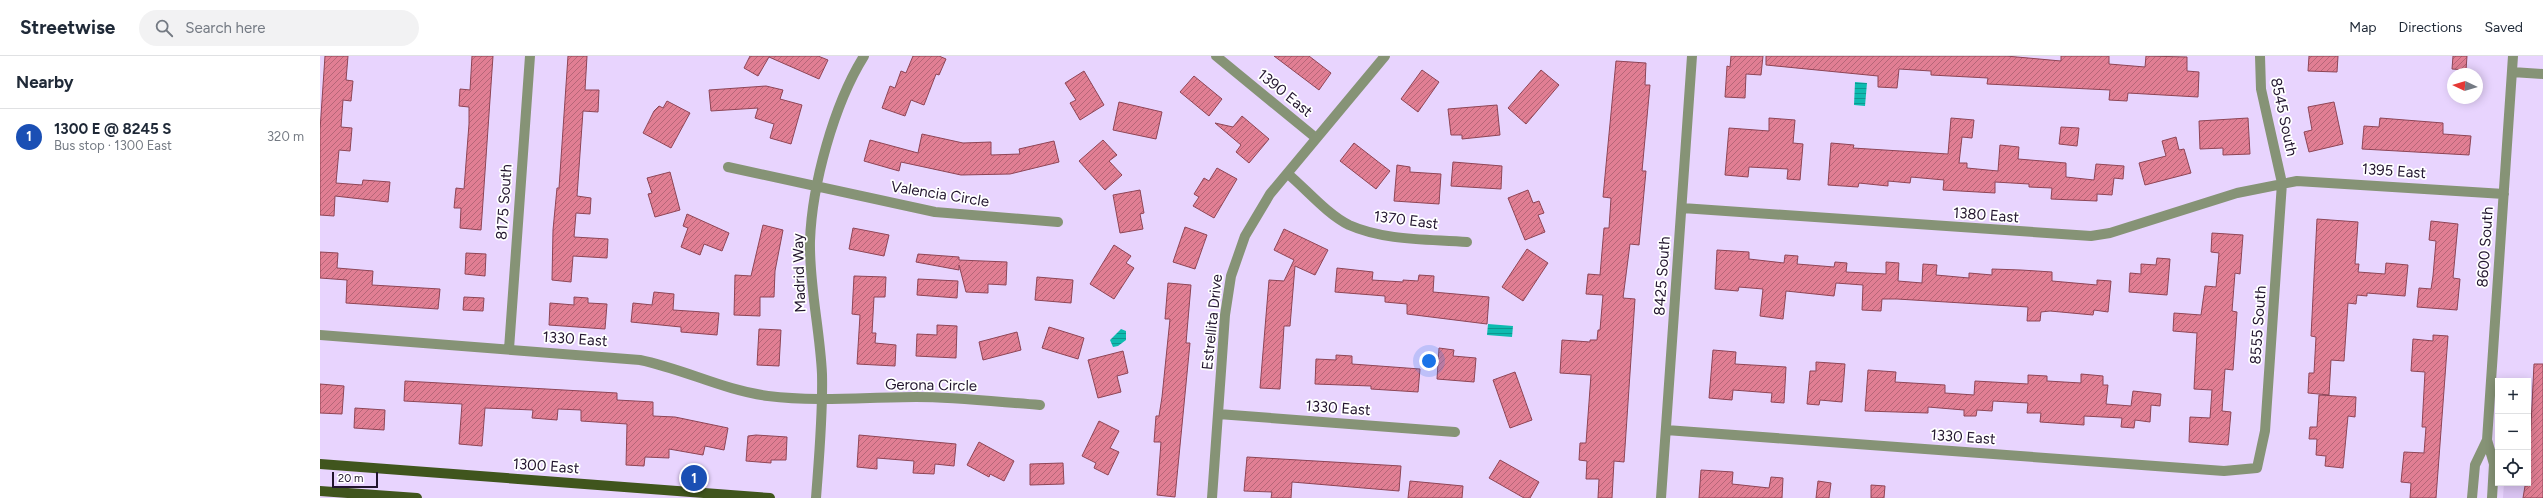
<!DOCTYPE html>
<html lang="en">
<head>
<meta charset="utf-8">
<style>
  :root { --surface:#fff; --page:#f2f2f3; --text:#1f2937; --muted:#747a83; --line:#e0e1e3; --accent:#d93025 }
  body { margin:0; font-family:Figtree,sans-serif; background:var(--page); color:var(--text) }
  .controls { position:absolute; right:12px; bottom:12px; display:grid; overflow:hidden; border-radius:0px; box-shadow:0 2px 10px #0003 }
  .controls button { width:36px; height:36px; display:grid; place-items:center; padding:0; border:0; border-bottom:1px solid var(--line); background:var(--surface); color:var(--text); font:20px sans-serif }
  .compass { position:absolute; left:2127px; top:12px; width:36px; height:36px; border-radius:50%; background:var(--surface); box-shadow:0 2px 10px #0003; rotate:274deg }
  .scale { position:absolute; left:12px; bottom:10px; width:46px; box-sizing:border-box; padding-left:4px; border:2px solid #22152e; border-top:0; font-size:11px; line-height:14px; white-space:nowrap; color:#22152e; -webkit-text-stroke:3px #fff; paint-order:stroke }
  .you { position:absolute; left:1109px; top:305px; width:14px; height:14px; margin:-10px; border:3px solid #fff; border-radius:50%; background:#1a73e8; box-shadow:0 0 0 6px #1a73e833 }
  .badge { display:grid; place-items:center; width:26px; height:26px; border-radius:50%; background:var(--accent); color:#fff; font-size:13px; font-weight:700 }
  .pin { position:absolute; translate:-50% -50%; border:2px solid #fff; box-shadow:0 1px 4px #0006 }
  .list { margin:0; padding:0; list-style:none }
  h2 { display:flex; justify-content:space-between; align-items:center; height:52px; margin:0; padding:0 16px; font-size:17px }
  h2 small { font-size:13px; font-weight:400; color:var(--muted) }
  .list li { display:grid; grid-template-columns:26px 1fr auto; gap:12px; align-items:center; box-sizing:border-box; height:56px; padding:0 16px; border-top:1px solid var(--line) }
  .list b { display:block; font-size:15px; white-space:nowrap }
  .list p { margin:0; font-size:13px; white-space:nowrap; color:var(--muted) }
  .list em { font-size:13px; font-style:normal; color:var(--muted) }
  .icon { flex:none; width:22px; height:22px; fill:none; stroke:currentColor; stroke-width:2; stroke-linecap:round; stroke-linejoin:round }
  .map { position:relative; flex:none; width:2223px; height:442px; overflow:hidden }
  header { display:flex; align-items:center; gap:24px; box-sizing:border-box; height:56px; padding:0 20px; background:var(--surface); border-bottom:1px solid var(--line) }
  header strong { font-size:19px }
  nav { display:flex; gap:22px; margin-inline-start:auto; font-size:14px }
  .search { width:280px; height:36px; background:var(--page); display:flex; align-items:center; gap:10px; box-sizing:border-box; padding:0 14px; border-radius:22px; color:var(--muted); font-size:15px }
  main { display:flex }
  aside { flex:1; background:var(--surface) }
  .map>svg:first-child { display:block }
  .built { fill:#dac4f2 }
  .water { fill:url(#water-rules) }
  .building { fill:url(#building-hatch); stroke:#8e4556 }
  .lines { fill:none; stroke-linecap:round; stroke-linejoin:round }
  .minor { stroke:#869376; stroke-width:10 }
  .major { stroke:#40551d; stroke-width:10 }
  .labels { text-anchor:middle; stroke-width:3.5; stroke-linejoin:round; paint-order:stroke }
  .street-label { font-size:15px; fill:#22152e; stroke:#fff }
</style>
</head>
<body>
<header>
<strong>Streetwise</strong>
<div class="search"><svg class="icon" aria-label="search" viewBox="0 0 24 24"><circle cx="10" cy="10" r="6"/><path d="M15 15l6 6"/></svg>Search here</div>
<nav><a>Map</a><a>Directions</a><a>Saved</a></nav>
</header>
<main>
<aside>
<h2>Nearby<small></small></h2>
<ul class="list">
<li><span class="badge" style="background:#1a4fb4">1</span><div><b>1300 E @ 8245 S</b><p>Bus stop · 1300 East</p></div><em>320 m</em></li>
</ul>
</aside>
<div class="map">
<svg width="2223" height="442" viewBox="0 0 2223 442">
  <defs>
    <pattern id="water-rules" width="6" height="5" patternUnits="userSpaceOnUse"><rect width="6" height="5" fill="#0ebbb0"/><path d="M0 2.5h6" fill="none" stroke="#0d9790"/></pattern>
    <pattern id="building-hatch" width="6" height="6" patternUnits="userSpaceOnUse"><rect width="6" height="6" fill="#e17e93"/><path d="M-1 1l2-2M0 6l6-6M5 7l2-2" fill="none" stroke="#b66678"/></pattern>
  </defs>
  <rect width="100%" height="100%" fill="#e8d4fe"/>
  <path class="built" d="M2208,423l15,1v18h-40l1,-15h24z"/>
  <path class="water" d="M1535,26l12,1 -2,23 -11,-1z
    M1168,268l25,2 -1,11 -25,-2z
    M801,273l5,2v9l-8,6 -5,1 -3,-7z"/>
  <path class="building" d="M5,0h23l-2,24 7,1 -2,20 -8,-1 -2,27 11,1 -2,23 -11,-1 -3,33 26,2 1,-5 27,2 -2,20 -53,-6 -1,20 -14,-1v-85z
    M152,0h21l-12,174 -21,-2 1,-20h-7l2,-20 8,1 5,-65v-17l-10,-1 1,-17 10,1z
    M248,0h19l-2,34h14l-1,22 -15,-1 -6,85 14,2 -1,16 -14,-1 -2,24 34,2 -1,19 -34,-2 -2,26 -19,-2 1,-50 4,-42h2z
    M430,0h68l10,4 -9,19 -50,-22 -11,19 -14,-8z
    M593,0h26l7,3 -7,16 -3,-1 -12,31 -13,-5 -6,16 -23,-8 8,-22 5,2 6,-17 5,2z
    M954,0h35l22,17 -12,17z
    M1411,0h32l-2,19 -15,-1 -1,24 -20,-1 2,-31 3,1z
    M1446,0h240l55,5v-5h48v8l36,3 1,-11 41,1v14l12,1 -1,25 -70,-4 -1,8 -18,-1 1,-10 -123,-6 1,-6 -57,-3v-4l-32,-2 -2,19 -19,-1v-11l-112,-11z
    M1989,0h29l-1,16 -29,-1z
    M2133,0h14l-1,14 -14,-1z
    M1296,5l30,2 -1,22h5l-8,86h4l-7,74 -9,-1 -7,54 12,1 -11,163 -10,-1 -2,37h-14l1,-19h-13l1,-18 -8,-1 1,-17h6l5,-68 -31,-2 2,-33 28,2v-2h7l1,-10h2l3,-35 -17,-1 2,-20 12,1 4,-47h5l2,-30 -8,-1z
    M1102,14l17,12 -21,30 -17,-13z
    M1221,14l18,15 -33,39 -18,-16z
    M764,15l20,34 -24,15 -10,-17 6,-3 -11,-17z
    M874,20l28,23 -13,17 -29,-24z
    M446,30l17,4 -3,9 22,6 -11,39 -21,-6 4,-14 -19,-6 3,-10 -47,3 -2,-21z
    M347,45l23,12 -19,35 -28,-15 11,-22 5,-5 4,2z
    M799,46l43,10 -6,27 -43,-9z
    M2014,46l9,42 -34,8 -5,-20 8,-2 -4,-23z
    M1177,49l3,30 -38,4v-4h-11l-3,-26z
    M922,60l27,23 -20,24 -13,-11 5,-7 -26,-22 18,4z
    M1449,62l26,2 -2,23 10,1 -3,36 -13,-1 1,-10 -39,-2 -1,10 -23,-2 4,-47 40,3z
    M1631,62l23,2 -2,18 -10,-1 -3,26h8v5l31,3 2,-26 19,2 -1,12 48,4v14l28,3 2,-16 28,2 -1,13 -9,-1 -2,17 -15,-1v7l-46,-2 1,-11 -23,-1v-3l-34,-2v11l-52,-3 1,-10 -33,-3 -1,6 -22,-2v5l-29,-3 -1,4 -30,-2 3,-42 23,2 -1,3 95,6z
    M1928,62l2,36 -27,1v-7l-23,1 -1,-28z
    M2060,62l63,5v11l28,2 -2,19 -107,-6 2,-23 15,1z
    M1741,71l18,1 -2,18 -18,-2z
    M602,78l41,9 28,-1v13l29,-1 -1,-5 35,-8 5,21 -49,12 -49,1 -60,-13 -2,9 -35,-10 6,-21 48,13z
    M1856,81l3,13 5,-1 7,24 -46,12 -6,-22 27,-7 -4,-15z
    M783,84l14,15 -8,6 13,14 -17,15 -26,-29z
    M1034,87l36,28 -14,18 -36,-28z
    M1133,106l49,4 -1,23 -50,-3z
    M1077,109l13,2v5l31,2 -2,30 -45,-3z
    M897,112l20,11 -23,39 -21,-12 6,-9 -5,-3 10,-16 5,3z
    M350,116l10,38 -25,7 -7,-23 4,-1 -5,-15z
    M820,134l4,23 -4,1 3,15 -23,4 -7,-38z
    M1208,134l5,13 6,-2 5,12 -6,2 7,17 -20,8 -17,-42z
    M367,158l42,19 -7,18 -18,-7 -4,11 -19,-8 7,-19 -5,-2z
    M1997,163l41,3 -3,42h4l-1,8 27,2 1,-11 22,2 -3,31 -38,-3v3l-10,-1 -1,9 -8,-1 -4,58 -13,-1 -2,35 -21,-2 1,-20h5l2,-36 -5,-1z
    M2111,165l27,3 -5,54 7,1 -3,31 -40,-3 2,-19 12,1 2,-13 3,-35 -7,-1z
    M443,169l20,5 -8,41 -1,26h-14v19l-26,-1 1,-40 16,1z
    M865,171l22,8 -12,34 -22,-7z
    M533,172l36,7 -5,21 -35,-7z
    M964,173l44,21 -13,25 -20,-9 -5,60h-6l-4,63 -20,-1 9,-108 15,1 10,-21 -20,-10z
    M1892,177l31,2 -3,39 -5,-1 -3,38 5,1 -4,58 -8,-1 -3,42 9,1 -3,33 -39,-3 1,-25 20,1 2,-28 -18,-1 3,-56 -24,-2 1,-18 27,2 4,-29 11,1 3,-34 -8,-1z
    M794,189l17,11 -5,7 8,5 -20,31 -24,-15z
    M1207,193l21,14 -25,38 -21,-14z
    M1397,194l32,2v7l35,4 1,-8 13,1 -1,8 37,3 1,-5 12,1 -1,9 40,2v-12l13,1 -1,18 24,2 1,-19 14,1 -1,10 33,3v-5l23,2v-6l29,1 31,2v9l45,4v-5l14,1 -3,31 -14,-2 -1,5 -43,-4 -9,1 -1,9h-13l1,-14 -131,-8h-15l-1,12 -19,-1 1,-25 -27,-2 -2,13 -48,-5 -3,28 -23,-3 3,-27 -24,-2 -1,4 -23,-2z
    M0,196l18,1 -1,15 36,3 -1,14 68,4 -2,20 -92,-6 1,-23 -27,-2z
    M146,197l20,1 -1,22 -20,-2z
    M598,198l41,3v3l48,2 -1,23 -18,-1v9l-22,-1 -7,-27v5l-43,-8z
    M1837,202l13,1 -3,36 -38,-3 1,-19 11,1v-10l15,1z
    M1017,212l36,4 -1,8 31,2v-2l15,1 1,-6 15,1 -1,16 56,5 -2,27 -80,-10v-10l-22,-2v-6l-50,-4z
    M534,220l32,1 -1,20h-11l-2,36h4l-1,10 21,2 -1,21 -38,-2 3,-49 -8,-1z
    M717,221l36,3 -2,23 -36,-3z
    M598,223l40,2 -1,17 -40,-3z
    M848,227l23,2 -5,58h4l-15,154 -18,-2 4,-53h-7l2,-26h3l3,-19 8,-78h-5z
    M334,236l20,2 -1,16 46,3 -2,22 -36,-3v-5l-50,-5 2,-19 19,2z
    M144,241l20,1 -1,13 -20,-1z
    M254,241l14,1v5l19,1 -2,25 -56,-4 1,-22 24,2z
    M617,269l20,1 -1,32 -40,-2 1,-22 20,1z
    M729,271l35,11 -6,21 -36,-11z
    M439,273l22,1 -2,36 -22,-1z
    M697,276l4,18 -38,10 -4,-18z
    M2113,279l15,1 -12,162h-26l1,-15 -10,-1 3,-30 20,1 2,-26h-4l3,-55 -14,-1 2,-32 20,2z
    M1119,292l15,2 -1,6 23,2 -2,24 -37,-3z
    M1393,294l23,2 -1,12 51,3 -2,36 -13,-1 1,-9 -39,-3 -1,10 -23,-2z
    M803,295l5,22 -11,3 4,16 -23,6 -10,-38z
    M1016,299l16,1v8l68,5 -2,23 -47,-3v-3l-56,-2 1,-25 20,1z
    M1496,306l29,2 -3,38 -22,-2 -1,5 -12,-1 3,-33h6z
    M2214,308h9v134h-20l2,-12h3z
    M1548,314l28,2 -1,10 50,3v8l29,2 1,-14 53,3v-9l19,1v5l34,2v-9l22,2v9h5l-2,19 25,2 2,-15 28,3 -1,12 -9,-1 -1,17 -15,-2 -1,8 -13,-1 1,-9 -38,-2v9l-44,-3 1,-9h-14l1,-10 -35,-2 -1,10 -15,-1 -1,6h-12v-6l-36,-3v6l-63,-2z
    M1195,316l17,48 -22,8 -17,-48z
    M85,325l212,12v7l36,2v14l22,1 53,11 -4,22 -19,-4 -2,9 -34,-6v9l-24,-1 -1,9 -18,-1 1,-41 -46,-3v-11l-23,-1 -1,11 -25,-2 1,-8 -48,-2 -3,38 -23,-2 3,-40 -58,-3z
    M0,328l24,2 -2,28 -22,-1z
    M1999,339l37,2 -1,20 -7,-1 -5,52 -18,-2 1,-10 -10,-1 1,-16h-8l1,-12h7z
    M35,352l30,2 -1,20 -30,-2z
    M779,365l20,10 -9,17 9,4 -11,23 -14,-7 2,-5 -14,-7z
    M436,379l31,2 -1,23h-15v3l-25,-2 2,-25z
    M539,379l97,9 -2,22 -19,-2 -1,10 -21,-1 1,-12 -37,-3v11l-20,-2z
    M659,386l35,19 -10,20 -14,-7 -1,3 -22,-12z
    M927,401l154,9 -2,25 -107,-9 -1,16h-20l1,-6 -28,-1z
    M1180,404l39,22 -9,16h-6l-35,-20z
    M743,407l1,21 -34,1v-21z
    M1381,414l32,2 -1,12 37,4 2,-11 12,1 -1,20h-83z
    M1090,425l53,5 -1,12h-54z
    M1498,425l13,2 -2,15h-13z
    M1551,429l14,1 -1,12h-13z"/>
  <g class="lines">
    <path class="minor" d="M896,0l100,82
      M2192,16l31,2
      M408,111l207,45 123,10
      M968,118c19,16 39,40 61,51 36,16 80,14 118,17
      M1362,152l409,28 19,-3 127,-40 60,-12 207,13
      M0,279l320,25c44,9 83,30 128,36 49,6 99,1 148,1 41,0 83,5 124,8
      M189,293l21,-293
      M898,358l237,18
      M1346,374l558,41 33,-3 8,-37 17,-248 -21,-94 -1,-33
      M496,442c3,-41 7,-83 6,-124 -2,-44 -13,-89 -12,-133 2,-57 24,-137 54,-185
      M892,442l13,-183 6,-39 14,-40 25,-42 115,-138
      M1341,442l31,-442
      M2152,442l3,-33 12,-25
      M2172,442l2,-34 -7,-24 26,-384"/>
    <path class="major" d="M0,408l450,34
      M0,435l97,7"/>
  </g>
  <g class="labels">
    <g class="street-label">
      <text transform="translate(965 37) rotate(39)" y="5">1390 East</text>
      <text transform="translate(1964 61) rotate(78)" y="5">8545 South</text>
      <text transform="translate(2074 115) rotate(4)" y="5">1395 East</text>
      <text transform="translate(620 138) rotate(9)" y="5">Valencia Circle</text>
      <text transform="translate(184 146) rotate(-86)" y="5">8175 South</text>
      <text transform="translate(1666 159) rotate(4)" y="5">1380 East</text>
      <text transform="translate(1086 164) rotate(7)" y="5">1370 East</text>
      <text transform="translate(2165 191) rotate(-86)" y="5">8600 South</text>
      <text transform="translate(479 217) rotate(-92)" y="5">Madrid Way</text>
      <text transform="translate(1342 220) rotate(-86)" y="5">8425 South</text>
      <text transform="translate(892 266) rotate(-84)" y="5">Estrellita Drive</text>
      <text transform="translate(1938 269) rotate(-86)" y="5">8555 South</text>
      <text transform="translate(255 283) rotate(4)" y="5">1330 East</text>
      <text transform="translate(611 329) rotate(1)" y="5">Gerona Circle</text>
      <text transform="translate(1018 352) rotate(4)" y="5">1330 East</text>
      <text transform="translate(1643 381) rotate(4)" y="5">1330 East</text>
      <text transform="translate(226 410) rotate(4)" y="5">1300 East</text>
    </g>
  </g>
</svg>
<div class="controls">
<button>+</button>
<button>−</button>
<button><svg class="icon" aria-label="locate" viewBox="0 0 24 24"><circle cx="12" cy="12" r="6"/><path d="M12 2v4M12 18v4M2 12h4M18 12h4"/></svg></button>
</div>
<svg class="compass" viewBox="-18 -18 36 36"><path d="M0-13l5 13h-10z" fill="#e53935"/><path d="M0 13l5-13h-10z" fill="#747a83"/></svg>
<div class="scale">20 m</div>
<div class="you"></div>
<div class="pin badge" style="left:374px;top:422px;background:#1a4fb4">1</div>
</div>
</main>
</body>
</html>
